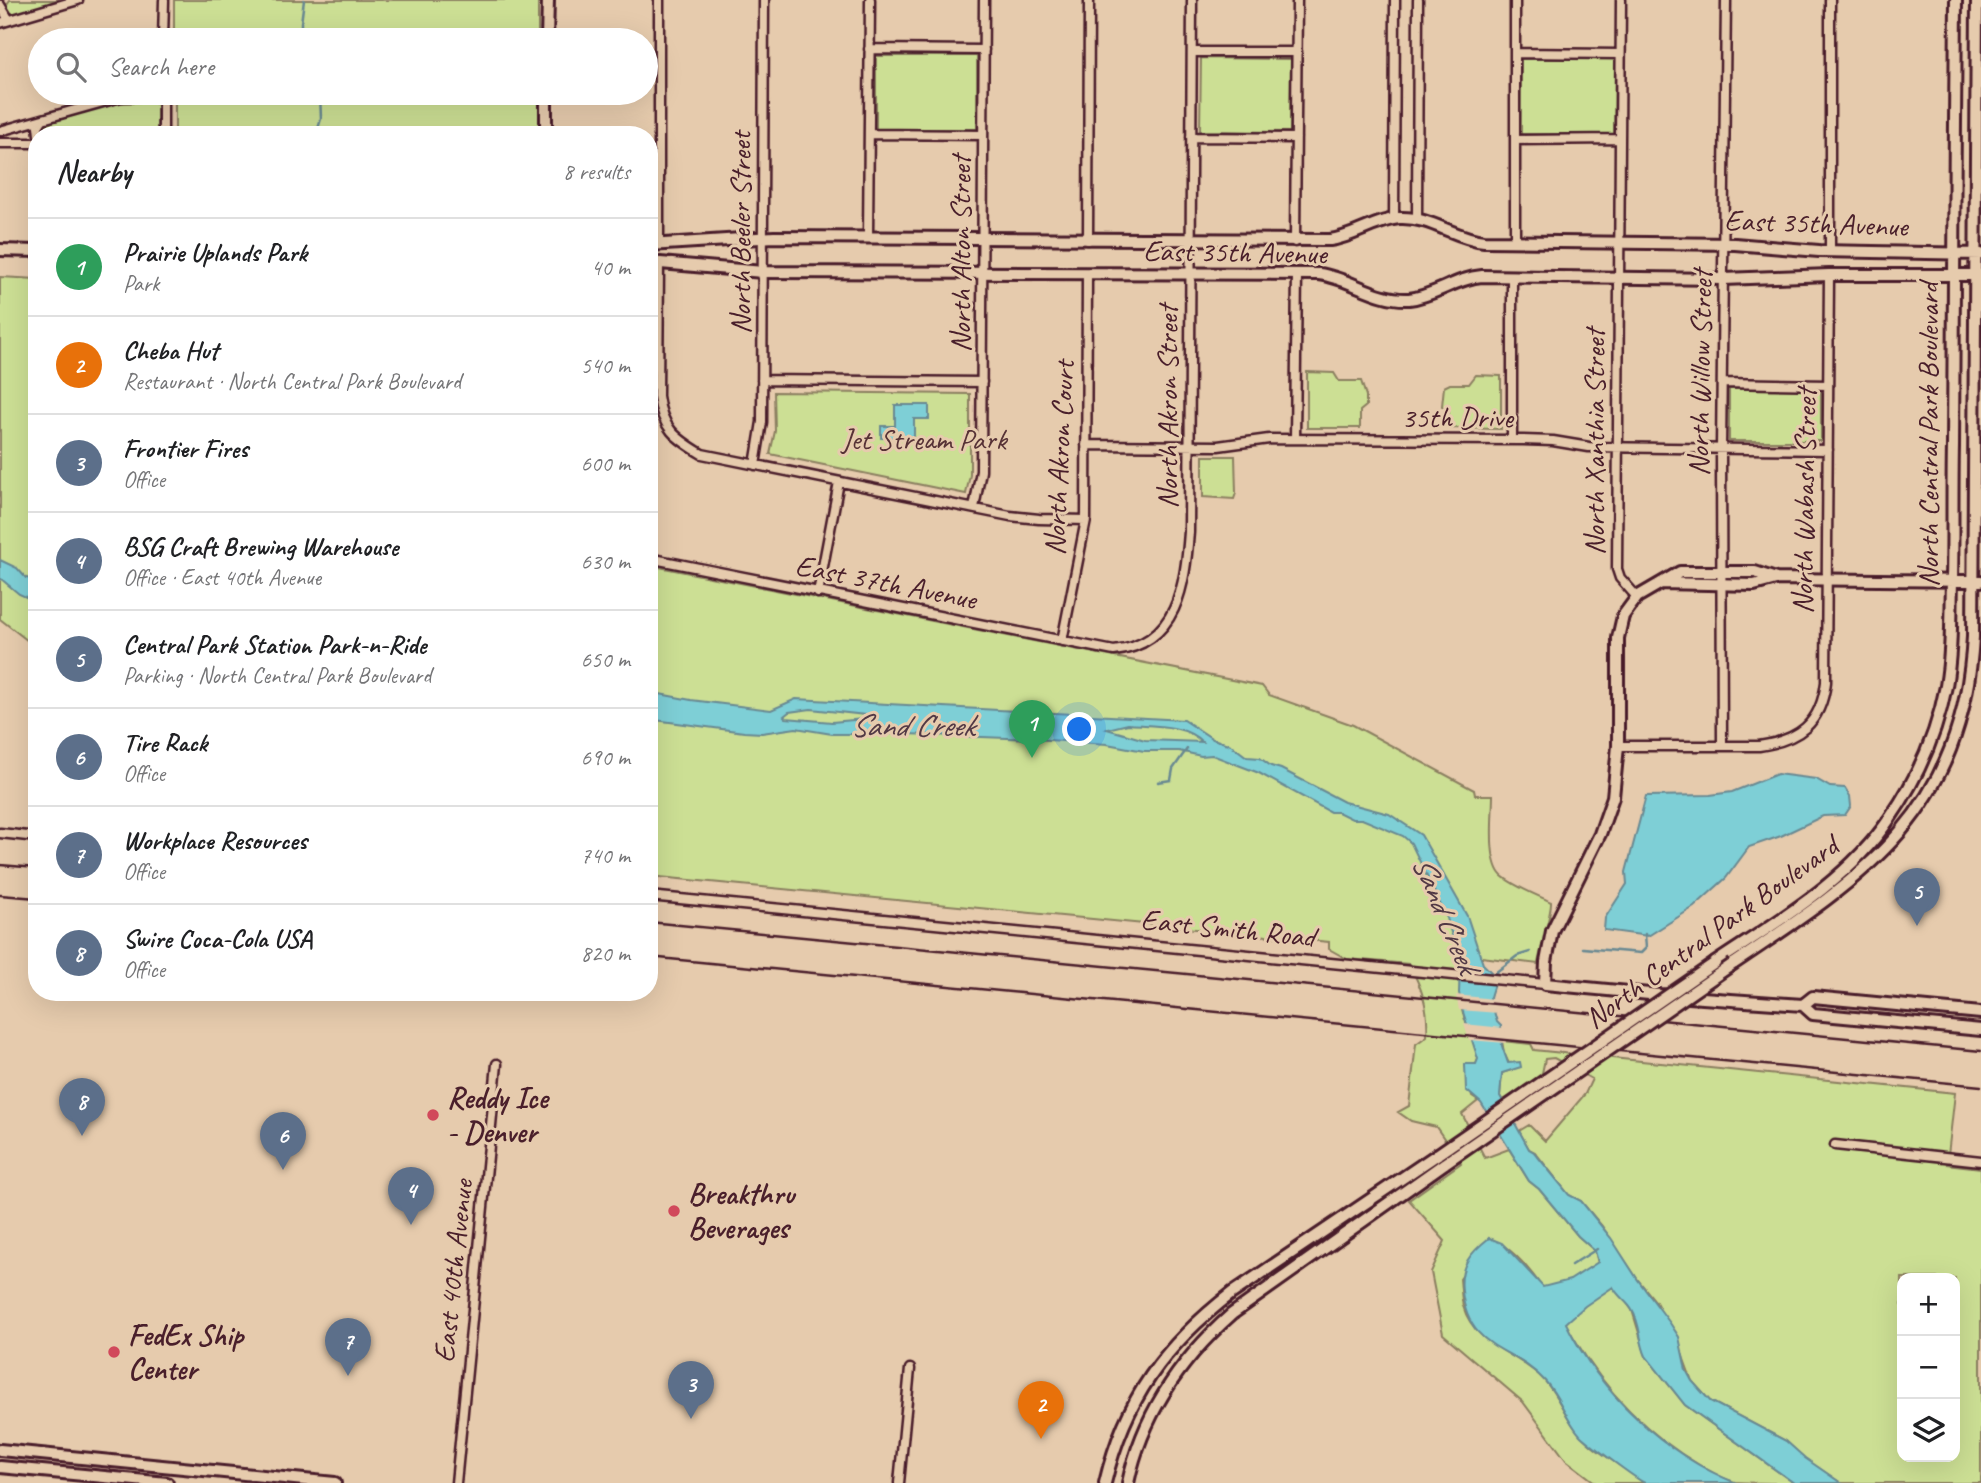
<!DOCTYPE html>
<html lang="en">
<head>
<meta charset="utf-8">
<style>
  :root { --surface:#fff; --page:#f2f2f2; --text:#202124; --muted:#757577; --line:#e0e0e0; --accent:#d1495b }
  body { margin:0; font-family:Caveat,sans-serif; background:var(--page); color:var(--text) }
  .controls { position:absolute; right:21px; bottom:21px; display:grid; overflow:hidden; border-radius:14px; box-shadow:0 7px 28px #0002 }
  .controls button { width:63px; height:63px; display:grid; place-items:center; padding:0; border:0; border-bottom:2px solid var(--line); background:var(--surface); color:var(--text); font:35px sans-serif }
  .you { position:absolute; left:1080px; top:730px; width:24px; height:24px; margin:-18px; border:5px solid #fff; border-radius:50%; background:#1a73e8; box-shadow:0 0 0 10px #1a73e833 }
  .badge { display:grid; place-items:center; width:46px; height:46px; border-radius:50%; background:var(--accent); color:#fff; font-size:23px; font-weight:700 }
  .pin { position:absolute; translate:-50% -58px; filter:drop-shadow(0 2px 4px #0008) }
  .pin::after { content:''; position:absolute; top:37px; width:24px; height:21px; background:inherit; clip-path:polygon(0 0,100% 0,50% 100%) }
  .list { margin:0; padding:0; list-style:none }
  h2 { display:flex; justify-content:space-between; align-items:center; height:91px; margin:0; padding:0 28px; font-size:30px }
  h2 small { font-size:23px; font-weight:400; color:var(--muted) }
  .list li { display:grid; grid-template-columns:46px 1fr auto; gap:21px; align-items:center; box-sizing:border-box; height:98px; padding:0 28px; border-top:2px solid var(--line) }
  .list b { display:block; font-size:26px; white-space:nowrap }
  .list p { margin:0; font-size:23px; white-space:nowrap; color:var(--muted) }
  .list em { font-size:23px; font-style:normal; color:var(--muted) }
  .icon { flex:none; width:38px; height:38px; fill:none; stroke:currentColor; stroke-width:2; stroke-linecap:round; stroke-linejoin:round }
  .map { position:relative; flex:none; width:1981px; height:1483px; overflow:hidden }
  .search { position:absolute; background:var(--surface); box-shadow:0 7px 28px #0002; left:28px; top:28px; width:630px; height:77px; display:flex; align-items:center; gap:18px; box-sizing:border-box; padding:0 24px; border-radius:38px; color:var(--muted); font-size:26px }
  .panel { position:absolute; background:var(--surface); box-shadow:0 7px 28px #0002; left:28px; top:126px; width:630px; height:875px; border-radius:28px }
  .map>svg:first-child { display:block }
  .green { fill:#ccdf94; stroke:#8b7f60; stroke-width:2; fill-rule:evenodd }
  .water { fill:#7ecfd6; stroke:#698992; stroke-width:2; fill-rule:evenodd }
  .pier { fill:#e6cbad }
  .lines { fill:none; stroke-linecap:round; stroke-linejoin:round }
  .stream { stroke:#698992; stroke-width:2.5 }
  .street-casing { stroke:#4a1f2b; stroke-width:13 }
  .secondary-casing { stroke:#4a1f2b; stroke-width:16 }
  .street { stroke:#e6cbad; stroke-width:8 }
  .secondary { stroke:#e6cbad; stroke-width:10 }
  .rail { stroke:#4a1f2b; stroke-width:2.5 }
  .secondary-bridge-casing { stroke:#4a1f2b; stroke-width:16; stroke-linecap:butt }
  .secondary-bridge { stroke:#e6cbad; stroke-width:10 }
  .poi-dot { fill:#d1495b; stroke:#e6cbad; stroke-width:2.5 }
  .labels { text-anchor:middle; stroke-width:6; stroke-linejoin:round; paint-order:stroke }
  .street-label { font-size:30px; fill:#4a1f2b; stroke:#e6cbad }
  .park-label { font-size:30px; fill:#573236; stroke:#e6cbad }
  .poi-label { font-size:30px; font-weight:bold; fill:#4a1f2b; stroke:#e6cbad; text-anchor:start }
  .water-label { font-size:32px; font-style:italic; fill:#523945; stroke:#e6cbad }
</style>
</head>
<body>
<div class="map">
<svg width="1981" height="1483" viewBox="0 0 1981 1483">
  <rect width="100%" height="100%" fill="#e6cbad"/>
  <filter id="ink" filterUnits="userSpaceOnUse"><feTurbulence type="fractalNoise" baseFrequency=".0143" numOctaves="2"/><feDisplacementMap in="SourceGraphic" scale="14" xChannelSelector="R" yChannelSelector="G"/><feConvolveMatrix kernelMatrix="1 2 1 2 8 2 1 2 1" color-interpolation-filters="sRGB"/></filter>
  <g filter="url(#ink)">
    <path class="green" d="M10,0h60l-58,16 -3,-1 -5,-7z
      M174,0h364v40h-364z
      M876,56h101v73h-101z
      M1201,58l90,1 -1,73 -90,-1z
      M1521,59h94l-1,75h-94z
      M175,93h364v42h-364z
      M134,100h20l3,5v30h-114l-1,-8 3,-4 61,-17z
      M0,277l37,2v369l-37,-29z
      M1307,372l27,1 5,8h22l5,15v10l-6,5v17h-53z
      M1476,375l25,1v53l-53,-1 1,-18 -7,-4 2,-19 6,-3h19z
      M1729,389h92v52h-92z
      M774,392l196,2v81l-4,19 -196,-40 5,-23z
      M1203,456h32l1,37 -2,6 -31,-2z
      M649,565l613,121 7,9 84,30 121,65 1,5h18c0,20 -6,67 9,81 13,11 33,18 49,26 1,9 -11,48 -13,62l-81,-10c5,18 1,38 5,56 4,17 14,32 16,49l-2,5 -11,1 7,32 6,4 -16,13 23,44 24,-9 20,32 10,8 39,47 17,15 3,12 34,47 14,46 39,49 109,78c-18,0 -42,0 -59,-1 -12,-3 -23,-10 -34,-16 -52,-30 -96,-75 -127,-128 -19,-31 -49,-87 -85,-100l-29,41c1,9 1,18 3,27 12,41 55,46 81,74 15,16 21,38 36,54 17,20 44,32 64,49h-48l-30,-23 -43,-58 -80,-68 -12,-62 14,-31 -36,-41 52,-37 -25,-36 -25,-6 -13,-9 11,-6 7,-62 11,-8c2,-28 -5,-48 -18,-72l-62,-5 -18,-10v-7l-680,-66z
      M1502,1041l29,3 3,6 421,43 -8,71 34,4v315h-140l-37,-25 -18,-17 -76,-40 -18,-20 -10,-27 -26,-52 -18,-22 -36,-54 -21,-25 -12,-6 -34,-43 -6,-3 -10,-18 10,-6 16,16 40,-47 7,-15 -38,-21 -9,1 -4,19 -37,25 -4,-7 2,-23 10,-3 -8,-17zM1902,1278h53v179h-53z"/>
    <path class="water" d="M895,405h34v14h-15v19h-33v-12h14z
      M0,560l17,8 9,10 11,2v22l-18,-8 -19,-16z
      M649,692l42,8 80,10 25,-11 388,21 29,19 18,6 16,12 13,1 11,8 10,3 63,33 45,12 32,21 46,81 16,48 13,13 -6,20 7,25 4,4 1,20 6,17 12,-1 1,5 -19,6 -2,23 29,53 5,3 35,43 12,6 30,37 27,42 32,43 9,14 7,33 6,11 18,20 76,40 19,17 36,25h-47l-109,-78 -39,-49c-7,-14 -5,-32 -14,-46 -5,-9 -14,-13 -19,-23l-28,19 -19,17c34,70 98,131 170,160 -23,0 -46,0 -70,0 -6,0 -15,0 -21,0 -8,-3 -58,-41 -65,-48 -14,-16 -20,-38 -35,-54 -33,-36 -77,-30 -83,-90 -3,-25 8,-38 27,-53l13,5 41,44 27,-7 28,-18 -3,-11 -17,-15 -39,-47 -10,-8 -48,-78 -15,-13 -1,-26h11l2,-5 -15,-47 -4,-19 1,-28 -13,-47 -36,-75 -8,-7 -41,-17h-10l-14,-7h-8l-71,-39 -47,-18 -11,1 -22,-5h-35l-37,-7 -73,-5 -128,-5h-74l-36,-6 -34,5 -18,-1 -89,-12 -6,-3zM811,709l63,7v2l-42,4 -46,-4 -2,-2 5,-4zM1128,724c24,2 57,0 74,18l-57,-2 -38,-11z
      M1777,774l39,5 14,8 15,1 5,8 1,10 -6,9 -22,1 -42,20 -32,11 -23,31 -32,29 -46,29 -44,-6 1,-12 22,-34 -1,-12 20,-76 64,-1 22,-3z"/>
    <path class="pier" d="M1456,995l38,4 4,14 -39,-3z
      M1464,1024l40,4 2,15 -37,-3z"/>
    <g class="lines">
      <path class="stream" d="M301,40v-17l3,-23
        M316,135l5,-16 -1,-26
        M1158,782l13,-2 2,-11 14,-20
        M1583,948l58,5 5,-5 -1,-14
        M1491,976l26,-20 13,-4
        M1571,1265l26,-16"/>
      <defs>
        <path id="street" d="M659,0v245
          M1515,0v242
          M1621,0l-4,569 3,9 17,19
          M0,5l9,15
          M0,23l78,-23
          M163,40l1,-40
          M869,49l115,1
          M1192,52h105
          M1515,53l105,1
          M0,131l121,-34 42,-1
          M869,134l114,1
          M39,135l-1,-9 4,-6
          M163,135v-42
          M1191,137l105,1
          M1515,140l105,-1
          M0,143h37
          M1394,219l1,-219
          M1417,219l1,-219
          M868,237l2,-237
          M1088,240l1,-240
          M1295,242l2,-242
          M1830,251v-251
          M659,263l-1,133c4,32 17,42 44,58l308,62 29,3 47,1
          M1512,276v164
          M762,380l220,2
          M1723,383l105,2
          M1295,439l2,-165
          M1086,445l132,1 51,-7 254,1 30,1 36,6 239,3
          M755,465l7,-43 2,-422
          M974,508l7,-37 3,-471
          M649,558l465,93c64,-7 71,-66 75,-119l3,-532
          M818,593l21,-111
          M1062,641l24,-121 1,-245
          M1618,746h141c40,-6 62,-22 67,-64l3,-407
          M1722,746l-1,-297 5,-449
          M0,833l37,4
          M649,896l896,88
          M1835,1145l146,16
          M456,1483l41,-419
          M899,1483l11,-114"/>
        <path id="secondary" d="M547,40l1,-40
          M546,135v-42
          M649,245l125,-8 556,3c24,-3 43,-19 69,-22 31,-2 55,20 85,23l251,3 84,7 162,3
          M0,250l37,1
          M649,262l114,10 556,2c31,4 58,27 90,25 26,-3 47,-21 73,-23l242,3 105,-4h152
          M1776,579l-21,-7h-75l-43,25 -14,19 -5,22v108l-5,51 -13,37 -48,97 -6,31 -1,22 115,11 143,10 10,9 168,16
          M1661,583l93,2 22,-6 205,2
          M1715,963c61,-41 133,-82 175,-145 27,-39 47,-85 56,-132 6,-35 5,-70 6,-106 1,-44 0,-88 1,-133 0,-149 2,-298 3,-447
          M1733,964c134,-89 230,-152 240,-327l4,-637
          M1803,1005l10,-8 168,16
          M0,1450l335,33
          M0,1467l167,16
          M1105,1483c20,-85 60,-138 127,-190l206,-139
          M1128,1483c14,-67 53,-124 104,-169l213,-151"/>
      </defs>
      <use href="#street" class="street-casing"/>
      <use href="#secondary" class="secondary-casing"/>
      <use href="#street" class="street"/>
      <use href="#secondary" class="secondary"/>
      <path class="rail" d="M0,865l37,3
        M0,895l37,3
        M649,922l1332,129
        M649,957l1332,129"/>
      <defs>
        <path id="secondary-bridge" d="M1438,1154l277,-191
          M1445,1163l288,-199"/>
      </defs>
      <use href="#secondary-bridge" class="secondary-bridge-casing"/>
      <use href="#secondary-bridge" class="secondary-bridge"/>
    </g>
  </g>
  <g class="poi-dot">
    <circle cx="433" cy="1115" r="7"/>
    <circle cx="674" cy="1211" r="7"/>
    <circle cx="114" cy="1352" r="7"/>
  </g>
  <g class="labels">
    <g class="street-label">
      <text transform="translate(1816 223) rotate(2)" y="10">East 35th Avenue</text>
      <text transform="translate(740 233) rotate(-90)" y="10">North Beeler Street</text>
      <text transform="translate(1235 252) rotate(1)" y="10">East 35th Avenue</text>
      <text transform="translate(960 254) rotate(-90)" y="10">North Alton Street</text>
      <text transform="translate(1700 373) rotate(-89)" y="10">North Willow Street</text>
      <text transform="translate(1167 407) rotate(-90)" y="10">North Akron Street</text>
      <text x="1457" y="427">35th Drive</text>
      <text transform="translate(1928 435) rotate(-90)" y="10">North Central Park Boulevard</text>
      <text transform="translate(1594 442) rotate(-90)" y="10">North Xanthia Street</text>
      <text transform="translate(1059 458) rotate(-87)" y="10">North Akron Court</text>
      <text transform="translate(1804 501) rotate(-89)" y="10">North Wabash Street</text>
      <text transform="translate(886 582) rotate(11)" y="10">East 37th Avenue</text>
      <text transform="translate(1228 928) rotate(6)" y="10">East Smith Road</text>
      <text transform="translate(1711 932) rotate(-36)" y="10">North Central Park Boulevard</text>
      <text transform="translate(453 1271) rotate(-84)" y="10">East 40th Avenue</text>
    </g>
    <g class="park-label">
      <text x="924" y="449">Jet Stream Park</text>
    </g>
    <g class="poi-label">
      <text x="447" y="1108">Reddy Ice<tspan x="447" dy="34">- Denver</tspan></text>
      <text x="688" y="1204">Breakthru<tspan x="688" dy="34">Beverages</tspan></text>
      <text x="128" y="1345">FedEx Ship<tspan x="128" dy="34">Center</tspan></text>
    </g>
    <g class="water-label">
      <text x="912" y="736">Sand Creek</text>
      <text transform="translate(1446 914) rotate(67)" y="11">Sand Creek</text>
    </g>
  </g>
</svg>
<div class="controls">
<button>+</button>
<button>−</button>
<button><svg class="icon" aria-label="layers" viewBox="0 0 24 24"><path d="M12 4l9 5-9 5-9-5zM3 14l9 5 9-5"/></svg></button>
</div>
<div class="you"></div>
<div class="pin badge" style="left:1032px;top:758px;background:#2e9e5b">1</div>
<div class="pin badge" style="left:1041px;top:1439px;background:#e8710a">2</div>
<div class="pin badge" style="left:691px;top:1419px;background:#5c6f8a">3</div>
<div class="pin badge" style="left:411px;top:1225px;background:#5c6f8a">4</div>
<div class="pin badge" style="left:1917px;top:926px;background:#5c6f8a">5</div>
<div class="pin badge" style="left:283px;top:1170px;background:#5c6f8a">6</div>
<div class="pin badge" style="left:348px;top:1376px;background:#5c6f8a">7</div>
<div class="pin badge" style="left:82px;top:1136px;background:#5c6f8a">8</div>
<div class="search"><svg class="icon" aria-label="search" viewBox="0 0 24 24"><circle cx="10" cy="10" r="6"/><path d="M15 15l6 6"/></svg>Search here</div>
<section class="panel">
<h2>Nearby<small>8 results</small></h2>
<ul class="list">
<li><span class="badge" style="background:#2e9e5b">1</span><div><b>Prairie Uplands Park</b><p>Park</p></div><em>40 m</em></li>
<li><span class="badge" style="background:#e8710a">2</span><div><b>Cheba Hut</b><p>Restaurant · North Central Park Boulevard</p></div><em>540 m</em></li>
<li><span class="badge" style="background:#5c6f8a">3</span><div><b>Frontier Fires</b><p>Office</p></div><em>600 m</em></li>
<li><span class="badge" style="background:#5c6f8a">4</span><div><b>BSG Craft Brewing Warehouse</b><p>Office · East 40th Avenue</p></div><em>630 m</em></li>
<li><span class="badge" style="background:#5c6f8a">5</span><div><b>Central Park Station Park-n-Ride</b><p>Parking · North Central Park Boulevard</p></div><em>650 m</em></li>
<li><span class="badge" style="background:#5c6f8a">6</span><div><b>Tire Rack</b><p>Office</p></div><em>690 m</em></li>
<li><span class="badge" style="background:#5c6f8a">7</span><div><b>Workplace Resources</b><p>Office</p></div><em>740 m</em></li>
<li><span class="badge" style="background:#5c6f8a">8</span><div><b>Swire Coca-Cola USA</b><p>Office</p></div><em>820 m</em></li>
</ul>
</section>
</div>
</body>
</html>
